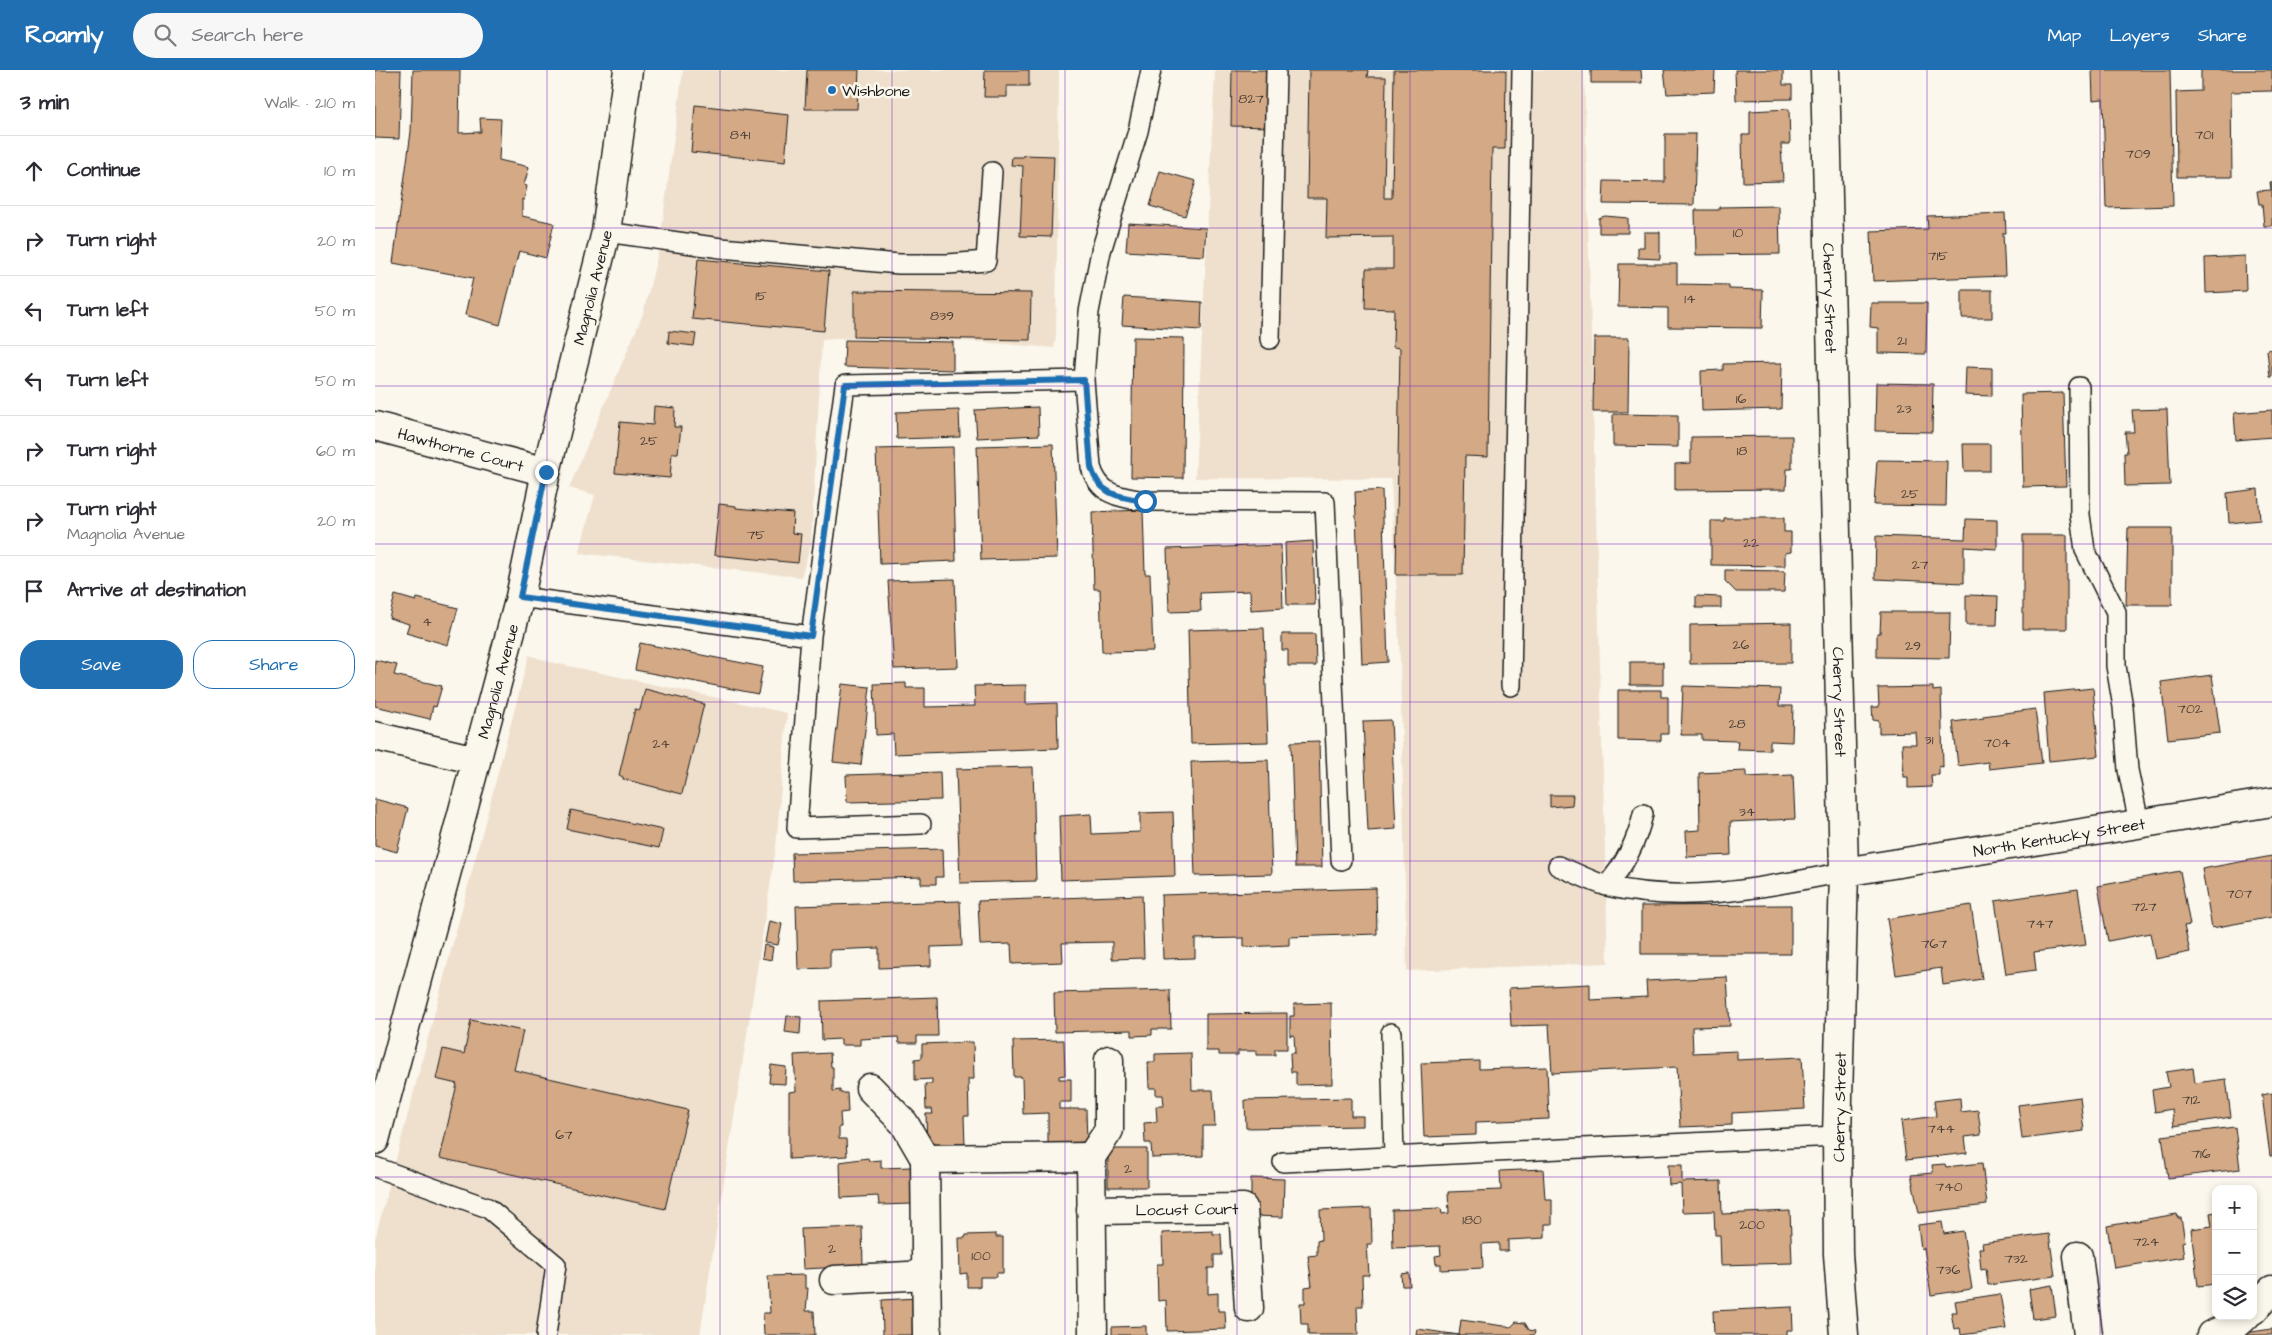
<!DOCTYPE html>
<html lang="en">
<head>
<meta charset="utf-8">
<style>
  :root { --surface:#fff; --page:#f7f7f7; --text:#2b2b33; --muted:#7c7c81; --line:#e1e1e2; --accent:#1f6fb2 }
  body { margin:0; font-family:"Architects Daughter",sans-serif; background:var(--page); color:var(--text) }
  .controls { position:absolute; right:15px; bottom:15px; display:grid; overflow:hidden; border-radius:10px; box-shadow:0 2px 8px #0003 }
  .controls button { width:45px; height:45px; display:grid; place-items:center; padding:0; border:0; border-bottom:1px solid var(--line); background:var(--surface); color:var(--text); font:25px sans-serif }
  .stop { position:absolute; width:15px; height:15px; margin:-11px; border:4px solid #1f6fb2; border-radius:50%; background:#fff }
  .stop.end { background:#1f6fb2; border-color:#fff; box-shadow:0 1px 5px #0008 }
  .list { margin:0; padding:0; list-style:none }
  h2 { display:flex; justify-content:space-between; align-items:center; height:65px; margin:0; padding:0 20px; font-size:21px }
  h2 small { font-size:16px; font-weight:400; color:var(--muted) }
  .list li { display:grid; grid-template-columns:32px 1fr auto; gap:15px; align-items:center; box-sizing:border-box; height:70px; padding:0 20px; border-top:1px solid var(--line) }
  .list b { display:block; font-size:19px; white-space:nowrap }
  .list p { margin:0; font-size:16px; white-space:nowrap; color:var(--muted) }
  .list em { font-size:16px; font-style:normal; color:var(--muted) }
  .actions { display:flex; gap:10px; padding:15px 20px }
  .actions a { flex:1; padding:11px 0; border:1px solid var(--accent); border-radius:20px; text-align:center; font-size:18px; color:var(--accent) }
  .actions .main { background:var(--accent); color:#fff }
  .icon { flex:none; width:28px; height:28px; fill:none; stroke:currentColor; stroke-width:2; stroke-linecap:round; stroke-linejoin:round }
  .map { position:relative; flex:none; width:1897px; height:1265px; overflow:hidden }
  header { display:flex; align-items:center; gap:30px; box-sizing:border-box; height:70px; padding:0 25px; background:var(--accent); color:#fff }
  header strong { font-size:24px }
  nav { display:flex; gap:28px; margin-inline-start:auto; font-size:18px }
  .search { width:350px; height:45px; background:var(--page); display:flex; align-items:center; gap:12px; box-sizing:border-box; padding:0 18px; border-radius:28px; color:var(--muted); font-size:19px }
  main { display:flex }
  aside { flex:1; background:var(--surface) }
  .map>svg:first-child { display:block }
  .built { fill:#efe0cd }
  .building { fill:#d4a985; stroke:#1c1c1c }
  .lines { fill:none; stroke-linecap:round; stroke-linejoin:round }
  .service-casing { stroke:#1c1c1c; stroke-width:22 }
  .minor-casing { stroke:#1c1c1c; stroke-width:31 }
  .tertiary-casing { stroke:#1c1c1c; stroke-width:31 }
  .service { stroke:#fbf7ec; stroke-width:19 }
  .minor { stroke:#fbf7ec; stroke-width:28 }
  .tertiary { stroke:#fbf7ec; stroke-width:28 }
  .route { stroke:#1f6fb2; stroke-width:6 }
  .grid { fill:none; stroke:#7b2cbf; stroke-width:1; stroke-opacity:0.55 }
  .poi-dot { fill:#1f6fb2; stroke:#fbf7ec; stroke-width:2 }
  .labels { text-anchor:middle; stroke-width:5; stroke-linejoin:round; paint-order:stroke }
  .number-label { font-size:14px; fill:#4a3f36 }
  .poi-label { font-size:16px; fill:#1c1c1c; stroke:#fbf7ec; text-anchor:start }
  .street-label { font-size:16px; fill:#1c1c1c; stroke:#fbf7ec }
</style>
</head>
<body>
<header>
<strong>Roamly</strong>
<div class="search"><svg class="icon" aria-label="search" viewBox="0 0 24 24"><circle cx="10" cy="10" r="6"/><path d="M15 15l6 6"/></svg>Search here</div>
<nav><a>Map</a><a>Layers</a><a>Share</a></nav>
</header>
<main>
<aside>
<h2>3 min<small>Walk · 210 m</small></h2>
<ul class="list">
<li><svg class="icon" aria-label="ahead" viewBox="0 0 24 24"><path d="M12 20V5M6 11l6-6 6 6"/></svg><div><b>Continue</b></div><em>10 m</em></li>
<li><svg class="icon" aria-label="right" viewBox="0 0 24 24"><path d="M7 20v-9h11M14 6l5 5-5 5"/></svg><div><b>Turn right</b></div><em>20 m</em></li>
<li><svg class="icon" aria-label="left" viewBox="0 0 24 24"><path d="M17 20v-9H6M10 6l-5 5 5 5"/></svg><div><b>Turn left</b></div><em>50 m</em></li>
<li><svg class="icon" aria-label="left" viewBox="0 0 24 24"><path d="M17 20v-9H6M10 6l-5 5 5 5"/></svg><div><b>Turn left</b></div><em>50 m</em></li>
<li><svg class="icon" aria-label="right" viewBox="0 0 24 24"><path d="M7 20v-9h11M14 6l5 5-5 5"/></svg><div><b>Turn right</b></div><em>60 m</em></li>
<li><svg class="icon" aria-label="right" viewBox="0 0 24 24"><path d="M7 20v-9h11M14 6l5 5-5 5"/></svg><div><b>Turn right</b><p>Magnolia Avenue</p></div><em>20 m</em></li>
<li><svg class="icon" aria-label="arrive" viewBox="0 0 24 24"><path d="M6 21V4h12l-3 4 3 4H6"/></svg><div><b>Arrive at destination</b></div></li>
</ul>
<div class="actions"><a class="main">Save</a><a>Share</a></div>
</aside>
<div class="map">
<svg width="1897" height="1265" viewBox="0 0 1897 1265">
  <rect width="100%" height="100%" fill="#fbf7ec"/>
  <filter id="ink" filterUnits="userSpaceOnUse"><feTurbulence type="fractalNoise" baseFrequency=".02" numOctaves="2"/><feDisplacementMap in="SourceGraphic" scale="10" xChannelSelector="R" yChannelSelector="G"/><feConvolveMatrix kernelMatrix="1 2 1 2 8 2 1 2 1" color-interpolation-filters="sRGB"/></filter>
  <g filter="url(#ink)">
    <path class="built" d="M308,0h376l-3,265 -2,13 -101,-8 -104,-2 -27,2 -11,204 -10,33 -222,-24 16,-58 -26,-7 74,-174 16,-65z
      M840,0h369l24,893 -201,8 -7,-310 -9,-182 -196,-1z
      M154,585l21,7 237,51 -11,135 -76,487h-325v-96z"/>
    <path class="building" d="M0,0h26l-2,69 -24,-1z
      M38,0h47l-1,63 22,-1 -1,-14 21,1 -2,41 30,7 -5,18 3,1 -3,14 -2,-1v17l32,7 -8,35 -27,-7 -19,74 -35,-10 8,-37 -80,-15 18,-131z
      M432,0h52l-2,39h-52z
      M610,0h44v16h-22v11h-23z
      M857,0h40l-2,57 -39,-1z
      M934,0h59l-1,7h19l-2,121h8l2,-128h112l-1,79h-13l-4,308 -23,-1 -2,119h-67l4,-227 -7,-1 1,-38 -29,-1 1,-39h27v-32l-67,1 1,-40h-20z
      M1216,0h50l1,13h-51z
      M1289,0h51l-1,22 -47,2z
      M1360,0h48v15h9v14l-56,1z
      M1717,0h78l3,136 -67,2 -3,-109 -10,1z
      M1826,0h71v21l-41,1 1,85h-55l-1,-85 25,-1z
      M320,35l94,10 -4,47 -94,-10z
      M1414,39l1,35h-9l2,37 -40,1 -1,-47h8v-24z
      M1290,64h31l-2,71 -91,-1 1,-23 61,1z
      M648,85l31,1 -3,81 -31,-1 3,-70 -12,-1 1,-8h11z
      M785,101l36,10 -11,35 -35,-10z
      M1895,112h2v44h-8l-2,-22h-3l-2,-13 14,-1z
      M1404,136l1,48 -84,1 -1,-45h24v-3z
      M1630,143l1,20h-3l2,43 -132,5 -2,-50 57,-2 -1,-13z
      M1230,146l23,2v15h-29v-15z
      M753,153l78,5 -2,28 -78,-5z
      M1269,162h16v27l-22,-1v-11h6z
      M1870,186l1,35 -40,2 -1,-35z
      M323,189l131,12 -5,60 -132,-12z
      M1244,194h58v20l52,1v4l34,1 -1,38 -94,-1v-19l-50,-1z
      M1587,220h30v28h-30z
      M479,221l177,2 -1,47 -176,-3z
      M749,227l78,5 -1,28 -79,-5z
      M1496,233h56l-1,51 -48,-1v-25l-8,-1z
      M294,261l27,3 -2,12 -26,-3z
      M758,267l51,1 -1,140 -52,-1z
      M1219,268h35l-1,74h-35z
      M470,270l108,2v28l-109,-3z
      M1897,279v28h-2l-3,-27z
      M1407,293l-1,46 -79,2 -1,-40 22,-1v-6z
      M1591,297l26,1v28l-27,-1z
      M1501,313l57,1 -1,48 -57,-1z
      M1688,323l3,93 -43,1 -2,-93z
      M279,336l21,2 -1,19h7l-3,26h-6l-2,25 -55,-5 5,-51 33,3z
      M663,337l1,28 -62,3 -2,-28z
      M1792,339l3,76 -45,1 -1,-33h3l-2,-21h9l-2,-22z
      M584,340l1,27 -63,2 -1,-27z
      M1897,340v27l-36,3 -2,-27z
      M1238,344l65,1v32l-65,-1z
      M1417,366v33h-5l-1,20 -111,1v-26l16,-1v-26z
      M678,374l4,114 -76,2 -4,-114z
      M1588,374h27v27h-26z
      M578,377l3,114 -76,3 -4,-115z
      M1502,390l70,1 -1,45 -72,-1z
      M1883,419l2,31 -31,3 -2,-30z
      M1007,420l6,172 -26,2 -7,-172z
      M344,434l17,2v2l57,5 -1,20 9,1 -3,29 -84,-8z
      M768,440l2,64h5l3,77 -51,1 -2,-63h-6l-2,-77z
      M1349,448h60v14h7v20l-6,1v13l-74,-1v-44h13z
      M1591,449l31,1v29l-33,-2v36l-89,-4 1,-43 89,3z
      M1753,458h44v77h-46z
      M1648,465h44v94h-44z
      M938,471l2,64h-28l-2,-62z
      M906,475l2,63 -32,2 -1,-19 -50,2 1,18 -32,1 -2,-63z
      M1350,500l60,1 -1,21h-48l-11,-11z
      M580,509l3,88 -64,2 -6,-88z
      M20,525l21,6 1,-3 41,10 -10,37 -42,-12 3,-9 -20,-6z
      M1591,525l32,1 -1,29h-31z
      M1321,526l25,1v11h-25z
      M1506,542h69l-1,46 -72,-1v-24h3z
      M1416,553v40l-101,1v-39z
      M889,558l4,114 -77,2 -3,-114z
      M907,564h33l1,32h-28v-16h-6z
      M265,573l123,24 -5,27 -123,-24z
      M0,590l22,5 -3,10 48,11 -6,21 -3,-1 -3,13 -55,-13z
      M1255,592h33v23h-33z
      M1837,605l8,58 -52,6 -7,-57z
      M531,613v5h19v19l50,-1 -1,-20 52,-1v19l31,-1 1,45 -164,6 -1,-20 -17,1 -2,-51z
      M467,614l28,3 -9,78 -28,-3z
      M1308,616l97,3 -1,17h14l-1,36 -22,-1v9l-33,-1 1,-8 -36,-1v-5h-21z
      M1558,617v4l8,-1 2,77 -4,-1v9h-8l1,12 -24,1v-11h-4l-2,-33h14l-1,-12 -36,1v-12l-6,-1 -1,-13h7l-1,-19z
      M1718,618l6,68 -50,5 -5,-68z
      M270,619l59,15 -22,90 -59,-15v-2l-4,-2 16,-66 5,1z
      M1243,620h43v7h7v37h-7v7l-43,-1z
      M1660,639l7,54 -53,6 -1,-7 -30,4 -5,-44 31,-4 -1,-2z
      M1016,650l5,109 -28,2 -5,-110z
      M944,671l3,126h-27l-4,-125z
      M893,690l4,114 -77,2 -4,-114z
      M658,697l3,114 -76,2 -4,-114z
      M1371,701v6l47,-2 2,44 -65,3 1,33 -44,2 -1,-26 14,-1 -1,-57z
      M565,702l1,28 -94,2 -1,-27z
      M1175,725h23l-1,10 -22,2z
      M0,729l33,9 -11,44 -22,-6z
      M196,740l92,20 -4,18 -92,-19z
      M798,742l2,64 -114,4 -2,-64 32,-2 1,20 48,-2v-19z
      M567,779l1,28h-7v7h-15v-7l-128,4 -1,-28z
      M1897,786v61l-60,11 -10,-59z
      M1805,801l10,54 -6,1 6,26 -35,7 -5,-26 -42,8 -10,-55z
      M1001,818l1,46 -88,3v8l-45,2v-9l-49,1v19l-32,1 -2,-64z
      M1703,819l8,56 -52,7 2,18 -30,4 -11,-73z
      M767,825l2,63 -32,1v-17l-50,1 1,19 -51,2 -1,-20 -31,1 -2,-44z
      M585,831l2,45 -31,1v19l-52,2v-20l-49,2v18l-32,1 -2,-63z
      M1416,835v49h-150v-48z
      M1596,835l11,74 -39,6 -2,-17 -45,7 -9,-56z
      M394,851l13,3 -4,21 -13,-2z
      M389,875l9,2 -2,13 -9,-2z
      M1352,907l3,49 -38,1 1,26 44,-2v9l65,-3 3,52 -73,4v12l-52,2 -3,-60 -125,6 -3,-48 -38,1 -2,-38 81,-4v16l57,-3 -1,-16z
      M795,920l1,39h-19v6l-20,1v-6l-77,2 -1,-39z
      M562,927l1,39h-21v7h-18l-1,-6 -38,2v6h-19v-6l-19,1 -1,-39z
      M956,933l1,81 -36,1v-13h-5l-1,-19h5l-1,-18 -4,1v-20h4v-12z
      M912,943v36h-12v6h-19v-4h-18v4h-19v-4h-13v-37z
      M412,946l14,1 -1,17 -15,-2z
      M96,950l52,11 -9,39 174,40 -23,99 -225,-51 17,-74 -21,-5 7,-30 21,5z
      M689,970l1,35 -6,1v3h12v23h-12v7h27l1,33 -39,2v-31l-25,1 -1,-37h-8l-1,-36z
      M598,972l1,37h-6l1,37h-5l1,30 -38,1 -1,-33h7l-1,-5h-6l-1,-25h7v-5l-17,1v-21l7,-1v-14z
      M455,983l1,14h2v24l7,-1v3h7l1,19 -8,1 1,14h-2v12h7l1,17 -58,3v-67l7,-1 -2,-36z
      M816,983l1,37h21l2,36h-12v30l-51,2 -1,-15h-6l-1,-20 13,-1 -1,-16h8l-1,-11h-7v-7h-7l-1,-26h7v-8z
      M1104,991v8l68,-2 2,52 -73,3v13l-52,2 -3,-74z
      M396,995l15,2 -1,17 -16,-1z
      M1818,998l2,15 31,-4 5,38 -57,9 -2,-17 -17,3 -3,-22 17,-3 -3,-15z
      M1897,1023v63h-2l-8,-61z
      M1705,1027l4,34 -62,8 -4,-34z
      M976,1028v18h12v10l-117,2 -1,-28z
      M1585,1028l1,14 17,-2 3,25 -16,2 2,16 -61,7 -5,-39 35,-5 -2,-15z
      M1860,1057l5,42 -72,9 -6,-42z
      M733,1079h39v38h-39z
      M493,1088l1,3 12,-1v8l30,-1 2,37 -34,1 -1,-9 -37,2 -1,-36z
      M1607,1093l5,42 -68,8 -8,-38 22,-2 -1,-8 13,-1 1,3z
      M1293,1095h14v17l39,-1 1,33 68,-3 2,52 -71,2 -1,-30h-5l-1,-24 -32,1 -1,-28 -12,1z
      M1168,1099l2,30h7v25h-7v14l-37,2v11h-9v-8l-17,1 1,24 -42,2v-6h-5l-1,-8 6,-1 -1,-9 -47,2 -1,-38 49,-2 1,6 7,-1 -1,-21 53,-2 -1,-19z
      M876,1108l33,1 -1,38 -32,-1z
      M996,1138l1,36h-5l2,31h-7l1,31h-6l1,29h-50v-11h-7l-1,-21h5v-16l7,-1 -4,-30 9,-1v-14l4,-1 -1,-30z
      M1841,1142v72l-18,2 -7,-57 21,-3 -2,-13z
      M1802,1144l1,4h3l4,23 -3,1 2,15 -70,11 -7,-42z
      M1567,1152l2,12 19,-3 9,58 -41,6 -7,-47 -3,1 -3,-24z
      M487,1157l1,39 -60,3 -2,-40z
      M838,1161v3h8l1,21h-8v13h-6v26l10,-1v18h7l1,18 -59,2 -1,-31 -8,1 -1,-37h6l-1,-31z
      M621,1164v3h7v36h-6l-1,4h-16v10h-13v-14l-7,1 -1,-36h6l1,-3z
      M1674,1164l6,42 -67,9 -2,-16 -5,1 -2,-22h4l-1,-5z
      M1034,1203l1,13h-8l-1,-12z
      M430,1205v13h3l-2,23h8l1,24h-51l-1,-22h7l-2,-37z
      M1677,1215l4,31 -23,3 -4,-30z
      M1625,1224l6,35 -45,6 -1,-7 -6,1 -3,-17h6l-2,-11z
      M542,1228l1,37h-35l-1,-35z
      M1417,1237l1,23h-6v5h-73l-1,-24z
      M1086,1250l50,7 5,-5 9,1 4,7 6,1 -1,4h-118l1,-6 42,6z
      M771,1256v9h-34v-8z
      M1897,1259v6h-34v-1z"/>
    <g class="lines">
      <defs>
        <path id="service" d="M231,162l115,16 178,16h49l38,-3 6,-89
          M895,269l6,-269
          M709,310l5,-68 12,-61 37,-120 13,-61
          M1704,317l1,128 5,35 31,62v54l7,41 5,63 11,53
          M145,527l291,39 -14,192 124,-4
          M436,566l34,-251 239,-5 7,87c8,28 28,30 54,34l180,1 16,358
          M1136,616l11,-616
          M1183,796c16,6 32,15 49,20 79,19 159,1 237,-14
          M1231,816c19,-21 31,-45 37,-72
          M1016,963l3,125
          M908,1092l554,-26
          M0,1097l113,41 68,57 -10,70"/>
        <g id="minor">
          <path id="s1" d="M1450,0l19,802 -7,264 1,118 6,81"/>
          <path id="s2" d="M0,356l171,46"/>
          <path d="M0,666l101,24"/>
          <path id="s3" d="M1469,802l428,-70"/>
          <path d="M495,1018l34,35 21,36"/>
          <path d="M716,1087l18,-27v-70"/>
          <path d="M550,1089l166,-2 2,178"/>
          <path d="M550,1089l2,176"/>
          <path id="s4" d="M716,1140l152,-2 6,100"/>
          <path d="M1703,1186l10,79"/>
          <path d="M459,1210l92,-5"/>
          <path d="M1878,1240l19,-20"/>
          <path d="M1836,1265l26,-11 9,-8"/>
        </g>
        <g id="tertiary">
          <path id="s5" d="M0,1070l145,-543 26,-125 60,-240 22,-162"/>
        </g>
      </defs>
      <use href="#service" class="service-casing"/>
      <use href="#minor" class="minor-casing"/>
      <use href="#tertiary" class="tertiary-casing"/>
      <use href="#service" class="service"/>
      <use href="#minor" class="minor"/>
      <use href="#tertiary" class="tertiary"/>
    </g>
  </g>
  <g class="lines" filter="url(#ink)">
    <path class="route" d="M171,402l-26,125 291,39 34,-251 239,-5 7,87c8,28 28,30 54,34"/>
  </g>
  <path class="grid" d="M172,0v1265M345,0v1265M517,0v1265M690,0v1265M862,0v1265M1035,0v1265M1207,0v1265M1380,0v1265M1552,0v1265M1725,0v1265M0,158h1897M0,316h1897M0,474h1897M0,632h1897M0,791h1897M0,949h1897M0,1107h1897"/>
  <circle class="poi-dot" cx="457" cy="20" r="5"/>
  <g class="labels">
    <g class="number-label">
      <text x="876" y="33">827</text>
      <text x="365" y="69">841</text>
      <text x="1829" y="69">701</text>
      <text x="1763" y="88">709</text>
      <text x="1363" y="167">10</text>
      <text x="1563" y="190">715</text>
      <text x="386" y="230">15</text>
      <text x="1315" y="233">14</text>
      <text x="567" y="250">839</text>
      <text x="1527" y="275">21</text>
      <text x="1366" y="333">16</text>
      <text x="1529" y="343">23</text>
      <text x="274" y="375">25</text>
      <text x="1367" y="385">18</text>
      <text x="1535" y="428">25</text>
      <text x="381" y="469">75</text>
      <text x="1376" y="477">22</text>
      <text x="1545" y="499">27</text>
      <text x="52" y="556">4</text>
      <text x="1366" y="579">26</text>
      <text x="1538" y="580">29</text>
      <text x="1815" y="643">702</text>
      <text x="1362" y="658">28</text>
      <text x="1554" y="674">31</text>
      <text x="1622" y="677">704</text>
      <text x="286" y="678">24</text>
      <text x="1372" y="746">34</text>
      <text x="1864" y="828">707</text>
      <text x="1769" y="841">727</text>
      <text x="1665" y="858">747</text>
      <text x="1559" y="878">767</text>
      <text x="1816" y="1034">712</text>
      <text x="1566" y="1063">744</text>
      <text x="189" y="1069">67</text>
      <text x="1826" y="1088">716</text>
      <text x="753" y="1103">2</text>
      <text x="1574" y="1121">740</text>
      <text x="1097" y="1154">180</text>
      <text x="1377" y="1159">200</text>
      <text x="1771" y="1176">724</text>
      <text x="457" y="1183">2</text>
      <text x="606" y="1190">100</text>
      <text x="1641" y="1193">732</text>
      <text x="1573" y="1204">736</text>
    </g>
    <g class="poi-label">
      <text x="467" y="26">Wishbone</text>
    </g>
    <g class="street-label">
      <text dy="6" stroke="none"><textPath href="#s5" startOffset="880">Magnolia Avenue</textPath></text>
      <text dy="6" stroke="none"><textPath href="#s1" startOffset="228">Cherry Street</textPath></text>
      <text dy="6" stroke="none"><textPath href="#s2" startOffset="89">Hawthorne Court</textPath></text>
      <text dy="6" stroke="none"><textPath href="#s5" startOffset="475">Magnolia Avenue</textPath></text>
      <text dy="6" stroke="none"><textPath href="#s1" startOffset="632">Cherry Street</textPath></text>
      <text dy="6" stroke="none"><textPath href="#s3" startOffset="218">North Kentucky Street</textPath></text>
      <text transform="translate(1464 1037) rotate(-89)" y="6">Cherry Street</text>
      <text dy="6" stroke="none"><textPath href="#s4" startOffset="96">Locust Court</textPath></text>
    </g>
  </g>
</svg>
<div class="controls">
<button>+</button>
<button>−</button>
<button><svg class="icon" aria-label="layers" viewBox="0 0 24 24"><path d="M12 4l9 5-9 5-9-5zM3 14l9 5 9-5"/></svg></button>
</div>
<div class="stop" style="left:770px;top:431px"></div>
<div class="stop end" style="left:171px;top:402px"></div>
</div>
</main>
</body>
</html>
